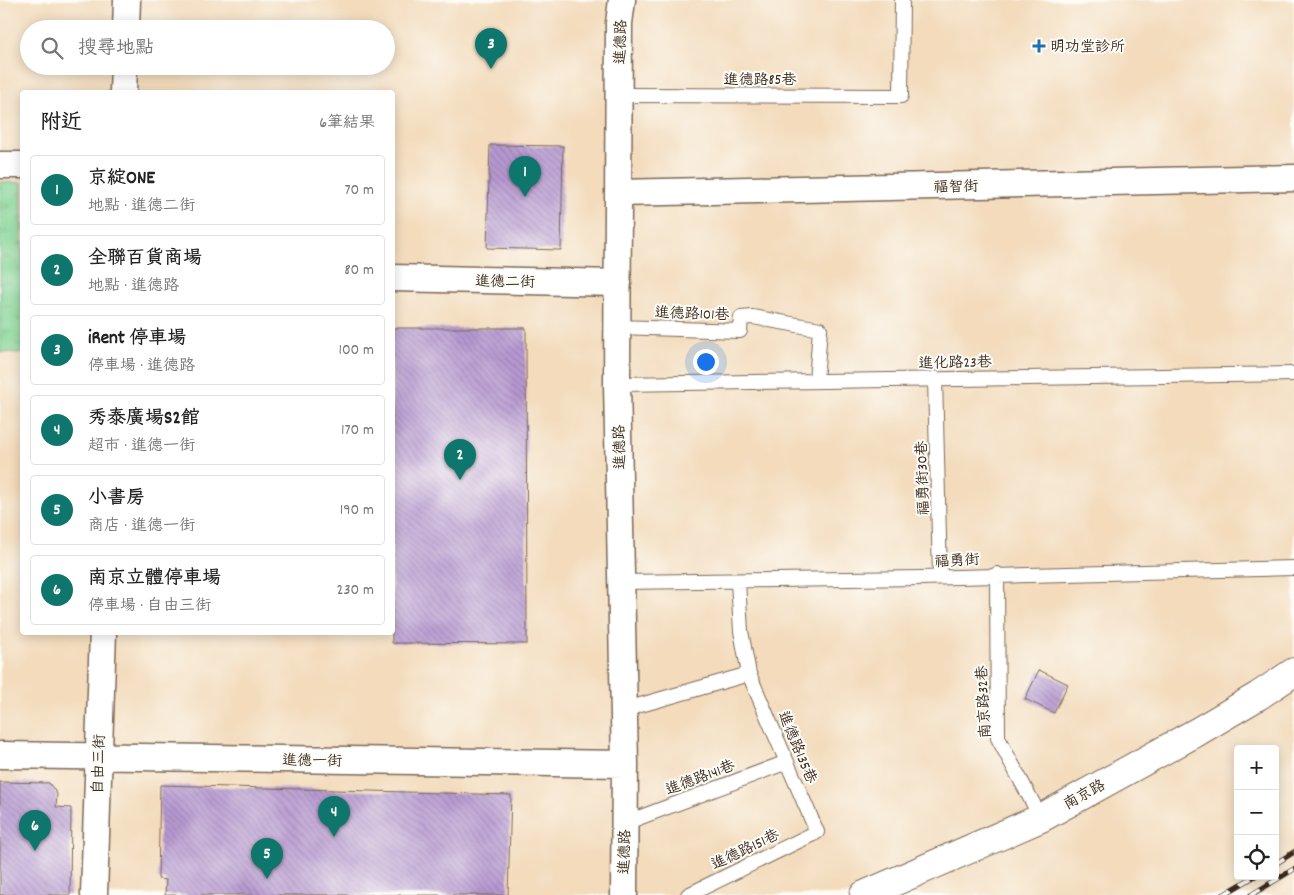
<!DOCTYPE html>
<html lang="zh-TW">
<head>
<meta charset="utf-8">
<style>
  :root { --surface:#fff; --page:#f6f6f6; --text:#222; --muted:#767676; --line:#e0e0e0; --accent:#0f766e }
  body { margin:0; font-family:Dekko,"LXGW WenKai TC",sans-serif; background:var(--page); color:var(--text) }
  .controls { position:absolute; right:15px; bottom:15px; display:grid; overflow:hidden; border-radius:5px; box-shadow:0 2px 12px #0003 }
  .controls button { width:45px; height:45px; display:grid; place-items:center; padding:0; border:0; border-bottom:1px solid var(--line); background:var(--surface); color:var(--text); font:25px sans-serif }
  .you { position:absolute; left:705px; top:361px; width:18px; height:18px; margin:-12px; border:4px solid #fff; border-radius:50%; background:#1a73e8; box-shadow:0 0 0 8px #1a73e833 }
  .badge { display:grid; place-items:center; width:32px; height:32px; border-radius:50%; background:var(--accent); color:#fff; font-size:16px; font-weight:700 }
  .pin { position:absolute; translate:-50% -41px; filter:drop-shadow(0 1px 2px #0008) }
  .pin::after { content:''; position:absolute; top:26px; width:18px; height:15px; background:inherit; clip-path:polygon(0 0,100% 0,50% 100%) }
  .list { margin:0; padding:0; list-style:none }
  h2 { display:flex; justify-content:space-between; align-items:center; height:65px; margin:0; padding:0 20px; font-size:21px }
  h2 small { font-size:16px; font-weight:400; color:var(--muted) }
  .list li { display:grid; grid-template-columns:32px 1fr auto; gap:15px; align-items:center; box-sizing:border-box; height:70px; margin:0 10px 10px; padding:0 10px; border:1px solid var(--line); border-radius:5px }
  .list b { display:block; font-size:19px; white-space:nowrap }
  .list p { margin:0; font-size:16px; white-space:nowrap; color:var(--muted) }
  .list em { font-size:16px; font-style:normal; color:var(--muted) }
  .icon { flex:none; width:28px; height:28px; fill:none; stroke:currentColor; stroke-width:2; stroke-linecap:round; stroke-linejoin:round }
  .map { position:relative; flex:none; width:1294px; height:895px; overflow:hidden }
  .search { position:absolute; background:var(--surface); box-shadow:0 2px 12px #0003; left:20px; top:20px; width:375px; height:55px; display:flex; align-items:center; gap:12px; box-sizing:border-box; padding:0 18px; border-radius:28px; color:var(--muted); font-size:19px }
  .panel { position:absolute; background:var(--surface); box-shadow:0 2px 12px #0003; left:20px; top:90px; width:375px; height:545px; border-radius:5px }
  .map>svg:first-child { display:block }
  .park { fill:url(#park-tufts); stroke:#5e7e59 }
  .building { fill:url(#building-back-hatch) }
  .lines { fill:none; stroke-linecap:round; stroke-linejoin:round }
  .lane-casing { stroke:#7b6855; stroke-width:16 }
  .street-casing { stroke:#7b6855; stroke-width:29 }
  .secondary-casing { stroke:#7b6855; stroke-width:30 }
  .lane { stroke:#fff; stroke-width:14 }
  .street { stroke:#fff; stroke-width:26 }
  .secondary { stroke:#fff; stroke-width:28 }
  .rail-casing { stroke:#3b2a1e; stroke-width:5.5 }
  .rail { stroke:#fdfcf7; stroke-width:4; stroke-dasharray:11; stroke-linecap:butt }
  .poi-dot { fill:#1f6fb2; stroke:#fdfcf7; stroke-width:2 }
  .labels { text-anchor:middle; stroke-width:4; stroke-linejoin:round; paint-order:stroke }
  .street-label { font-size:15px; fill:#3b2a1e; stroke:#fdfcf7 }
  .poi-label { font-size:15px; fill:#3b2a1e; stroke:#fdfcf7; text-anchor:start }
</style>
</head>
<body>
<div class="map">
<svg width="1294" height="895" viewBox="0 0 1294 895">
  <defs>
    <pattern id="park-tufts" width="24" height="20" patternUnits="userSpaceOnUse" patternTransform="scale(1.25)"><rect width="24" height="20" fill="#82d394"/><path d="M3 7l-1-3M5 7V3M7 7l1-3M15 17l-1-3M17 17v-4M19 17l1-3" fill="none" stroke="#71b57f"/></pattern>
    <pattern id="building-back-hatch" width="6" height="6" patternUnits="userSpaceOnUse" patternTransform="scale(1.25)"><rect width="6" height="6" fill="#b799d2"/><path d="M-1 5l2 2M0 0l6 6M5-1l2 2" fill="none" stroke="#967daa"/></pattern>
  </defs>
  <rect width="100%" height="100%" fill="#fdfcf7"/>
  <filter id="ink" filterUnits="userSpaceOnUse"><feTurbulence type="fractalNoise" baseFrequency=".02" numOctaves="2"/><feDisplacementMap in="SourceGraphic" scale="10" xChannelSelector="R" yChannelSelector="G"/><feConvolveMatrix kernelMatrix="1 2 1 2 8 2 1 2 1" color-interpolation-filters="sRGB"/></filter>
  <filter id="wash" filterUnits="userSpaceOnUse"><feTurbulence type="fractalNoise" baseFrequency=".0096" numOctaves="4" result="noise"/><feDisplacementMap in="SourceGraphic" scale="20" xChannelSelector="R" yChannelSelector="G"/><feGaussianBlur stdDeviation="1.12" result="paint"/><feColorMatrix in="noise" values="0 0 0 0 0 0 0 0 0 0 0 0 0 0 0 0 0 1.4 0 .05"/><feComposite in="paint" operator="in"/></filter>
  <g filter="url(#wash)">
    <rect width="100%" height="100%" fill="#f3dbbc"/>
    <path class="park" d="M0,182l22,1v170l-22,-1z"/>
    <g id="blocks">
      <path class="building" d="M490,145l73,1 -2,104 -74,-2z
        M392,328h134l1,316 -135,-1z
        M1039,670l29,14 -14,29 -29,-14z
        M0,782l49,1 8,11 -1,13 15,1 -1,87h-70z
        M160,785l351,10 -3,100h-343l1,-15 -8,-1z"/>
    </g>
  </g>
  <g filter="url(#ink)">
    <use href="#blocks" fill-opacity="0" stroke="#7b6855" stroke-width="1"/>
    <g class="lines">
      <defs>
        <path id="lane" d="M619,95l282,1 1,-96
          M617,327l123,4 1,-13 12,-1 67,12 -4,52
          M935,378l5,199
          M617,384l677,-10
          M997,574l1,164 43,80
          M621,582l300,-4 373,-10
          M623,710l126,-36
          M625,823l162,-61
          M688,895l129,-63 -68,-158 -8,-43 -3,-49"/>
        <path id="street" d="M622,0l-3,23 -2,361 8,380 -1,131
          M126,29l1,-29
          M123,92l1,-26
          M0,165h22
          M618,193l676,-15
          M392,278l226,5
          M0,755l625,9
          M94,895l9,-263"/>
        <path id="secondary" d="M864,895l177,-77 156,-86 61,-36 36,-24"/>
      </defs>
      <use href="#lane" class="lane-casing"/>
      <use href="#street" class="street-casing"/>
      <use href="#secondary" class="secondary-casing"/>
      <use href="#lane" class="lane"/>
      <use href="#street" class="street"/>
      <use href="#secondary" class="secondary"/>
      <defs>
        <path id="rail" d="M1275,864l19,-12
          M1223,895l32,-19
          M1251,895l43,-26"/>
      </defs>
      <use href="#rail" class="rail-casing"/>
      <use href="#rail" class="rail"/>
    </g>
  </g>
  <path class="poi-dot" d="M1036.5 38.5h5v5h5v5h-5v5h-5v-5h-5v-5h5z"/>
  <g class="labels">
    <g class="street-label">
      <text transform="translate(620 42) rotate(-89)" y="5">進德路</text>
      <text x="760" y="84">進德路85巷</text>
      <text transform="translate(956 186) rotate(-1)" y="5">福智街</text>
      <text transform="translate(505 281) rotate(1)" y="5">進德二街</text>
      <text transform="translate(692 313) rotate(2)" y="5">進德路101巷</text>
      <text transform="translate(955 362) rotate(-1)" y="5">進化路23巷</text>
      <text transform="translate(619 447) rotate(-91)" y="5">進德路</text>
      <text transform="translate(922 478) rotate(-92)" y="5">福勇街30巷</text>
      <text transform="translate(957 560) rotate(-3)" y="5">福勇街</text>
      <text transform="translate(983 702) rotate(-93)" y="5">南京路32巷</text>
      <text transform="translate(798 747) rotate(67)" y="5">進德路135巷</text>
      <text transform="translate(312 760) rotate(1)" y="5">進德一街</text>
      <text transform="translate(98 764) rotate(-88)" y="5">自由三街</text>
      <text transform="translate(700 777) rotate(-21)" y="5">進德路141巷</text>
      <text transform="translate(1084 794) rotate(-29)" y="5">南京路</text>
      <text transform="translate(745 849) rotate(-26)" y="5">進德路151巷</text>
      <text transform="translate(624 852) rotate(-89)" y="5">進德路</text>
    </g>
    <g class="poi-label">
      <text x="1050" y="51">明功堂診所</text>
    </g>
  </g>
</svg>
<div class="controls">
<button>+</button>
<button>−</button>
<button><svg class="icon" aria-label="locate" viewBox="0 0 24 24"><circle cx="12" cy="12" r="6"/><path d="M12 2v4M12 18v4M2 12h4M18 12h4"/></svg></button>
</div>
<div class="you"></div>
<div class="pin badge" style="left:525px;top:197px">1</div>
<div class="pin badge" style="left:460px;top:480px">2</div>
<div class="pin badge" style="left:491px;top:69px">3</div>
<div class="pin badge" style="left:334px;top:837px">4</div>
<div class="pin badge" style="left:267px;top:879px">5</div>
<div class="pin badge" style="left:35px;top:851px">6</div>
<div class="search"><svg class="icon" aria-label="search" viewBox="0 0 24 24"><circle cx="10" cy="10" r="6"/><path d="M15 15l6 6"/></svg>搜尋地點</div>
<section class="panel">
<h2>附近<small>6筆結果</small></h2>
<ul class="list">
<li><span class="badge">1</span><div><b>京綻ONE</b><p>地點 · 進德二街</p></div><em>70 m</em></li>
<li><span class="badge">2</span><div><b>全聯百貨商場</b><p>地點 · 進德路</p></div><em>80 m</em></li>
<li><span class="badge">3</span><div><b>iRent 停車場</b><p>停車場 · 進德路</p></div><em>100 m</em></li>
<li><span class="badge">4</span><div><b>秀泰廣場S2館</b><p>超市 · 進德一街</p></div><em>170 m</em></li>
<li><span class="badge">5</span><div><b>小書房</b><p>商店 · 進德一街</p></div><em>190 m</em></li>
<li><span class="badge">6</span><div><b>南京立體停車場</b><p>停車場 · 自由三街</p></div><em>230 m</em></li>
</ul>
</section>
</div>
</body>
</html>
